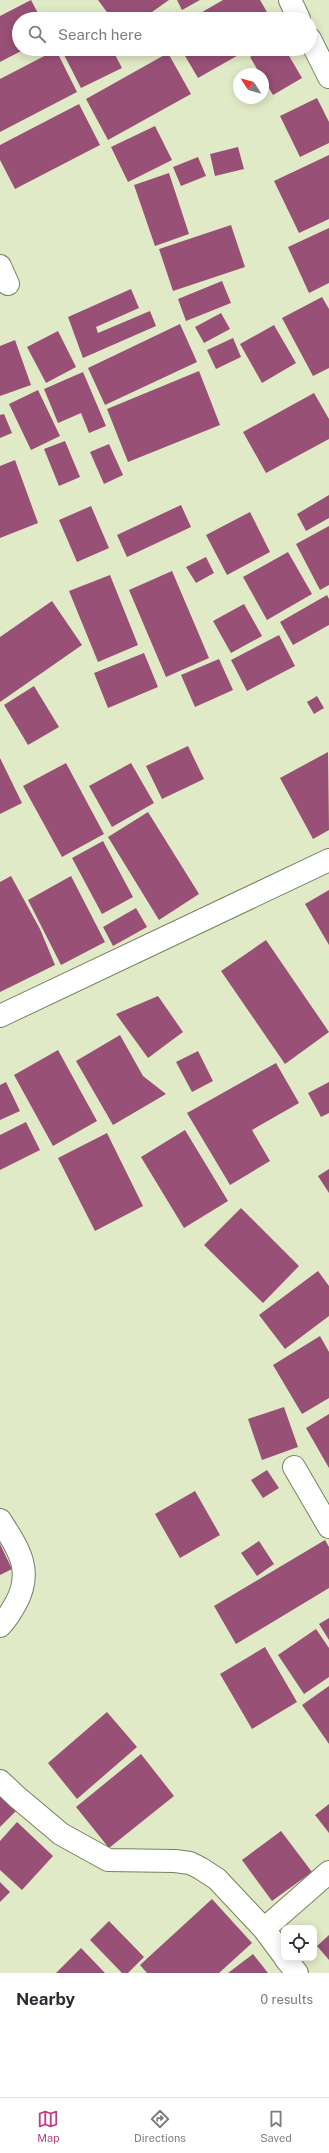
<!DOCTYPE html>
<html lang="en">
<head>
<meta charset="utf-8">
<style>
  :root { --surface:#fff; --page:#f2f2f3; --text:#2b2b33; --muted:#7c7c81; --line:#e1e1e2; --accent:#bc3c87 }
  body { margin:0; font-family:"Public Sans",sans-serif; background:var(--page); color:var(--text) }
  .controls { position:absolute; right:12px; bottom:12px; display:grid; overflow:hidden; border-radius:8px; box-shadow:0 2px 10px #0003 }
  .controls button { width:36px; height:36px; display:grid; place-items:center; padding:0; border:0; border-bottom:1px solid var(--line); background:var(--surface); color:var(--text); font:20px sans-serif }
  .compass { position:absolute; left:233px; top:68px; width:36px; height:36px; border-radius:50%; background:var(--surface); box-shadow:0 2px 10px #0003; rotate:306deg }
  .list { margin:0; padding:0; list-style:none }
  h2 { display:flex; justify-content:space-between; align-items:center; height:52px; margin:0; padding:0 16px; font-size:17px }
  h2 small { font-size:13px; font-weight:400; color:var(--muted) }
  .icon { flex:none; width:22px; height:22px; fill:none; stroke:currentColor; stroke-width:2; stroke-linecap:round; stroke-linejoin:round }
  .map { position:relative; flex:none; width:329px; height:1973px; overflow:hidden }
  .search { position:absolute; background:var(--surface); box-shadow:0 2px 10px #0003; left:12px; right:12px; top:12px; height:44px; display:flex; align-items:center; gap:10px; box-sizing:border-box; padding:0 14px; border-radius:22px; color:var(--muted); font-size:15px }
  .sheet { height:124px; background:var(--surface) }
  nav { display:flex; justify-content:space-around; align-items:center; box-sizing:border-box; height:56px; border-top:1px solid var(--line); background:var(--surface); font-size:11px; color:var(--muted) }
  nav a { display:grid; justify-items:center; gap:2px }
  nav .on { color:var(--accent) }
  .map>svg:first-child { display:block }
  .building { fill:#995077 }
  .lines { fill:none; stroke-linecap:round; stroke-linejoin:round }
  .minor-casing { stroke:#78805f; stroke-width:24 }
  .minor { stroke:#fff; stroke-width:22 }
</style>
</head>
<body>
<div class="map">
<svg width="329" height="1973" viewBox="0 0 329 1973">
  <rect width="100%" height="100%" fill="#e1eac6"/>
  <path class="building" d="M31,0l10,19h-22v30h6l-25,13v-46z
    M98,0h71l-27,19h-30z
    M177,0h23l-18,10z
    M223,0h37l11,19h-81z
    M93,12l3,7h-17z
    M61,49h51l10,19 -41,20z
    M181,49h68l-51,29z
    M263,49h22l17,29 -29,17 -10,-17v-4h-3l-10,-17z
    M56,50l21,42 -77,40v-53z
    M168,53l23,41 -83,46 -22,-41z
    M317,98l12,24v21l-29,14 -20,-41z
    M79,104l21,41 -85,44 -15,-29v-15z
    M155,126l17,34 -44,22 -17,-35z
    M238,147l6,22 -29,7 -5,-22z
    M329,155v64l-30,14 -25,-52z
    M198,157l8,19 -25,10 -8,-19z
    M169,173l20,61 -34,12 -21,-61z
    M231,225l14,42 -72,24 -14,-42z
    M329,228v55l-20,10 -21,-46z
    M222,281l9,22 -45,18 -8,-22z
    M131,289l8,19 -43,19 2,6 52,-22 6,15 -73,32 -15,-41z
    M322,297l7,12v59l-16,8 -31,-58z
    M221,313l9,16 -26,14 -9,-16z
    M180,324l17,38 -92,43 -17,-37z
    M274,325l22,38 -34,20 -22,-39z
    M58,331l18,36 -30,16 -19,-36z
    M233,338l8,19 -25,12 -9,-19z
    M15,340l16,45 -31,11v-50z
    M199,371l21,54 -92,37 -21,-53z
    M83,372l23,54 -17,7 -8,-20 -23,10 -14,-34z
    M38,390l22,46 -29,14 -22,-46z
    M314,393l15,26v20l-63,34 -23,-41z
    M4,414l8,19 -12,5v-23z
    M65,441l15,36 -21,9 -15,-37z
    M109,444l14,31 -19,9 -14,-32z
    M15,460l23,63 -38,15v-72z
    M329,495v23l-23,13 -9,-17z
    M181,505l10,22 -64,30 -10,-22z
    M91,506l18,42 -32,14 -18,-42z
    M250,512l20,40 -43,23 -21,-40z
    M329,526v59l-9,5 -24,-46z
    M288,552l24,42 -45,26 -24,-43z
    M206,557l8,16 -18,10 -10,-16z
    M172,571l37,87 -43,19 -37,-87z
    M110,575l28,70 -40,17 -29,-71z
    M327,595l2,4v26l-36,20 -13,-23z
    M52,601l30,44 -82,57v-65z
    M244,604l18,32 -31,17 -18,-32z
    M279,635l16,31 -48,25 -16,-31z
    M144,653l14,34 -50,21 -14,-35z
    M219,659l14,31 -38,17 -14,-32z
    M34,686l25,41 -31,18 -24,-40z
    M317,696l7,12 -10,6 -7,-12z
    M188,746l16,33 -42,20 -16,-33z
    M328,752l1,78 -16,9 -33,-61z
    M0,758l22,45 -22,11z
    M66,763l38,71 -42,23 -39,-71z
    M131,763l23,40 -42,24 -23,-41z
    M148,812l51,82 -40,26 -51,-83z
    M103,841l30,56 -31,17 -30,-56z
    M11,876l29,53 15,36 -55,27v-110z
    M71,876l34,66 -44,23 -33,-65z
    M329,890v55l-24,-41z
    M136,908l11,19 -34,19 -10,-19z
    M266,940l63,92 -44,32 -64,-93z
    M158,996l25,36 -35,26 -32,-44z
    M120,1035l23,41 23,18 -53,31 -37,-64z
    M58,1050l39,71 -44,25 -39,-71z
    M198,1051l15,30 -21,11 -16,-30z
    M276,1063l23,40 -47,27 18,31 -40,24 -43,-72z
    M6,1082l14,29 -20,9v-35z
    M329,1082v31l-8,4 -13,-24z
    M26,1122l14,28 -40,20v-35z
    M185,1130l43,71 -44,27 -43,-71z
    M107,1133l36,73 -48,25 -37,-73z
    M329,1169v24l-11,-17z
    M241,1208l58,58 -36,37 -59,-58z
    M318,1271l11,15v30l-44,33 -26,-34z
    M320,1336l9,16v46l-27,16 -29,-49z
    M284,1407l14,40 -36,13 -14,-41z
    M329,1414v54l-23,-40z
    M267,1470l12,18 -16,10 -12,-18z
    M195,1491l25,44 -40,23 -25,-44z
    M325,1540l4,7v41l-93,56 -22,-38z
    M259,1541l15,23 -17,12 -16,-23z
    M0,1544l12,25 -12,6z
    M329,1618v22l-10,-16z
    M316,1629l13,19v29l-25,17 -26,-39z
    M265,1647l32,55 -45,27 -32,-55z
    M329,1686v58l-27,-39z
    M107,1712l30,35 -60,52 -29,-36z
    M141,1754l33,42 -65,52 -33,-41z
    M0,1795l16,16 -16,16z
    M329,1804v29l-14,-18z
    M17,1822l36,34 -31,34 -22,-20v-29z
    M281,1831l31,41 -40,29 -30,-41z
    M0,1882l10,10 -10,10z
    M212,1899l40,44 -33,30h-72l-7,-8z
    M109,1921l35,36 -16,16h-6l-32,-33z
    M329,1935v25l-12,-14z
    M81,1948l24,25h-49z
    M253,1954l15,19h-40z"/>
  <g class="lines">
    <defs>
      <path id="minor" d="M290,0l9,19
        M310,39l19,38
        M0,266l8,18
        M0,1016l329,-156
        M294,1467l35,60
        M0,1520c18,28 34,50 16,83 -5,9 -9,16 -16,23
        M0,1781l17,16 44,37 47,26 67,1 15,2 10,5 17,11 47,50 20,27
        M264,1929l65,-57
        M285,1958l12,15"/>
    </defs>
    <use href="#minor" class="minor-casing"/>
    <use href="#minor" class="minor"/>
  </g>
</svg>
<div class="controls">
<button><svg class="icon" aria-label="locate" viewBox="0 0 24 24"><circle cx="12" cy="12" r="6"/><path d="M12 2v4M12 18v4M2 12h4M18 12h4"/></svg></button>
</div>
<svg class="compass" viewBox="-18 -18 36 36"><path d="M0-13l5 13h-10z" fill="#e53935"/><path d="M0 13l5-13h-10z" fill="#7c7c81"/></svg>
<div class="search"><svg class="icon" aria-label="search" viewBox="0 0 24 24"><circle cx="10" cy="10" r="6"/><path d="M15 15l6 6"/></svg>Search here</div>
</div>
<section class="sheet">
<h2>Nearby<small>0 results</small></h2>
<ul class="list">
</ul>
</section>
<nav>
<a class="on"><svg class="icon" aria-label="map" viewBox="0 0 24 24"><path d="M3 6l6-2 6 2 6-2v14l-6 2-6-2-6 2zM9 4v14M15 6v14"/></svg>Map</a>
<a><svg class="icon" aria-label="directions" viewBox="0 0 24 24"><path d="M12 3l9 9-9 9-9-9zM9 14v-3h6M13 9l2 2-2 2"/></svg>Directions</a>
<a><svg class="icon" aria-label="saved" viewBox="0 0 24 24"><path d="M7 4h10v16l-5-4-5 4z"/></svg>Saved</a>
</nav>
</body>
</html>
